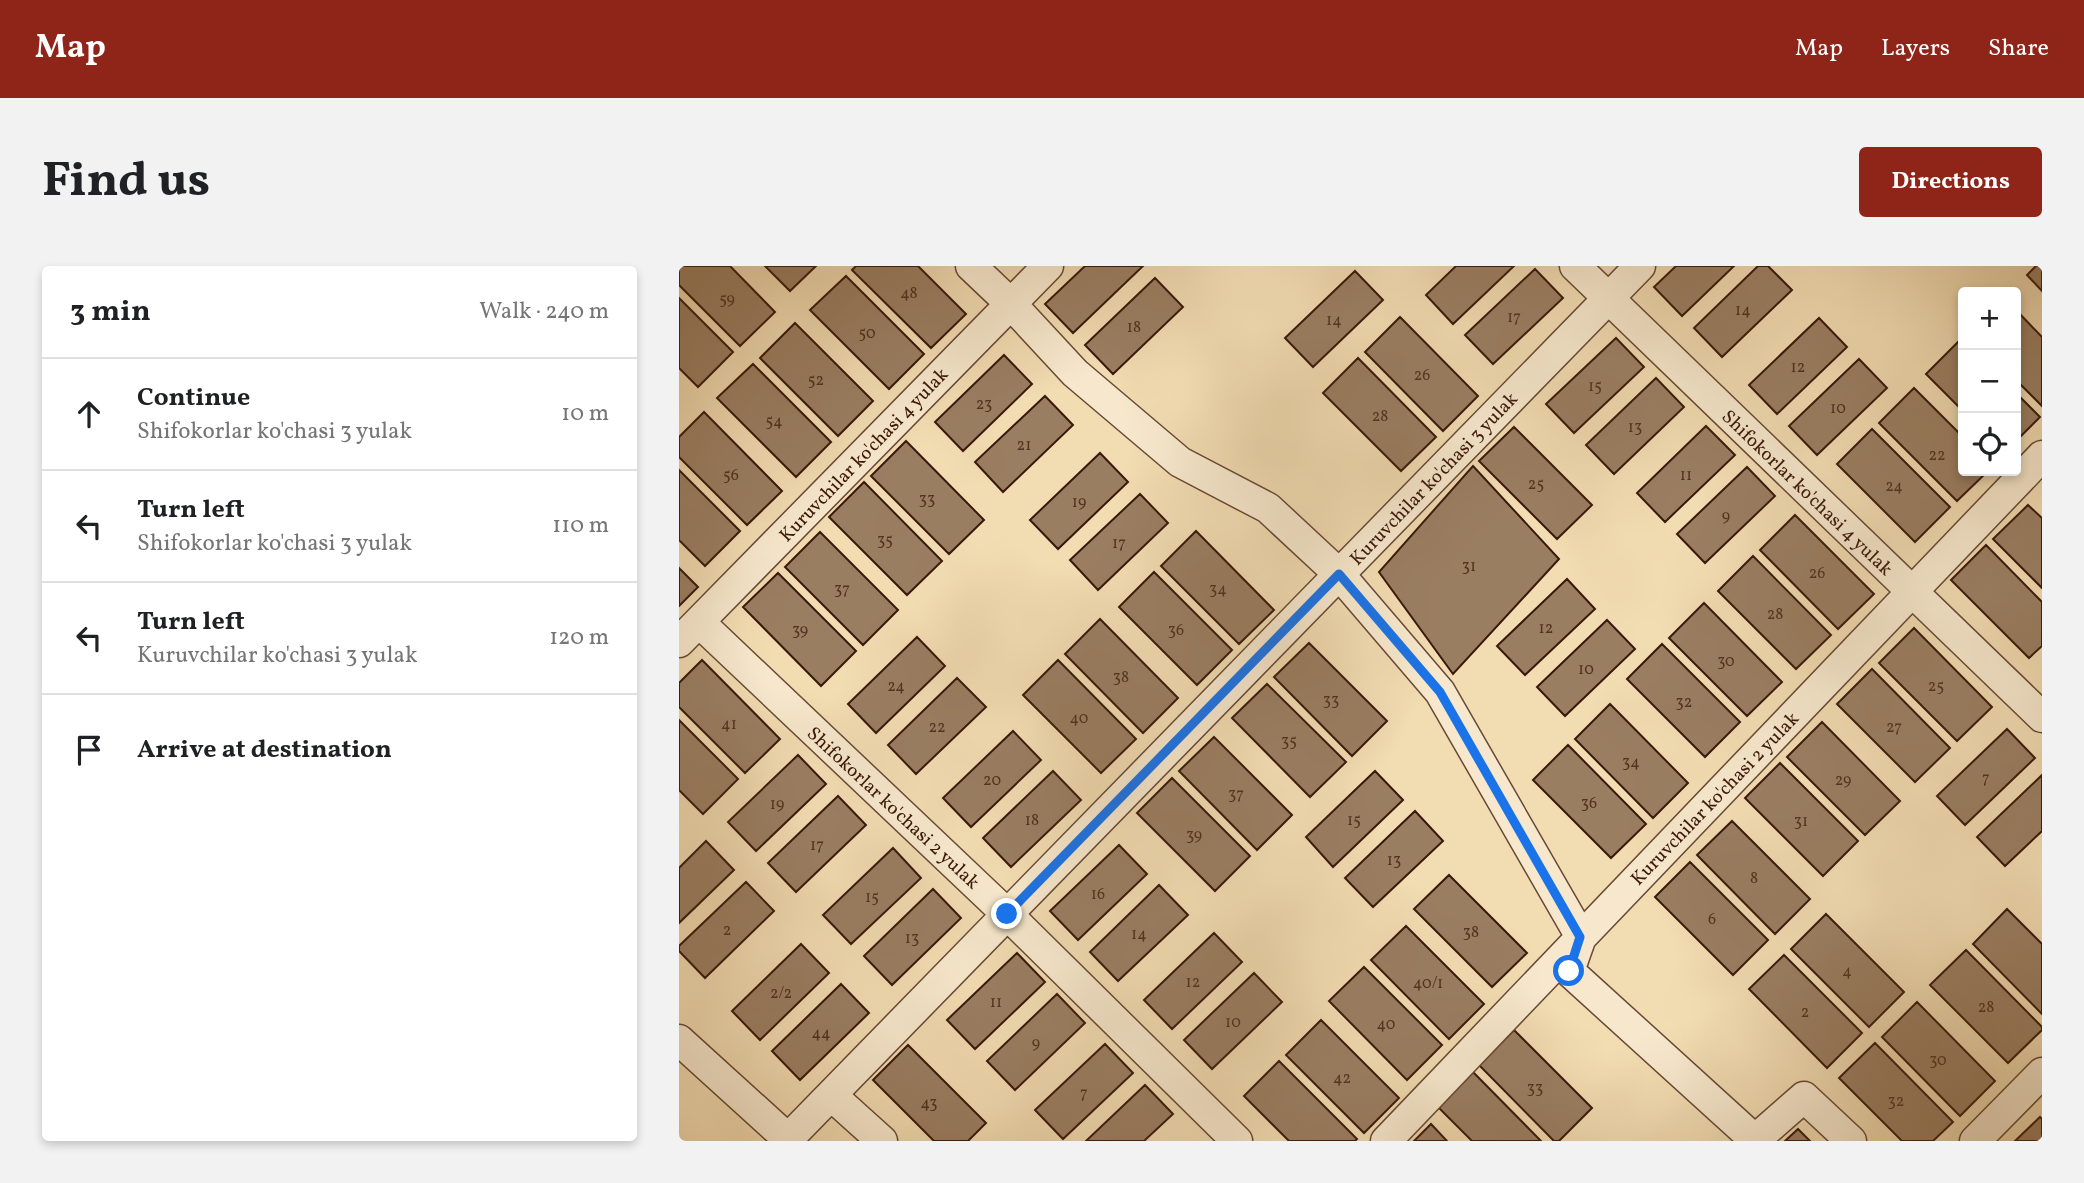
<!DOCTYPE html>
<html lang="en">
<head>
<meta charset="utf-8">
<style>
  :root { --surface:#fff; --page:#f2f2f2; --text:#202124; --muted:#757577; --line:#e0e0e0; --accent:#8f2418 }
  body { margin:0; font-family:Vollkorn,serif; background:var(--page); color:var(--text) }
  .controls { position:absolute; right:21px; top:21px; display:grid; overflow:hidden; border-radius:7px; box-shadow:0 4px 10px #0003 }
  .controls button { width:63px; height:63px; display:grid; place-items:center; padding:0; border:0; border-bottom:2px solid var(--line); background:var(--surface); color:var(--text); font:35px sans-serif }
  .stop { position:absolute; width:21px; height:21px; margin:-16px; border:5px solid #1a73e8; border-radius:50%; background:#fff }
  .stop.end { background:#1a73e8; border-color:#fff; box-shadow:0 2px 7px #0008 }
  .list { margin:0; padding:0; list-style:none }
  h2 { display:flex; justify-content:space-between; align-items:center; height:91px; margin:0; padding:0 28px; font-size:30px }
  h2 small { font-size:23px; font-weight:400; color:var(--muted) }
  .list li { display:grid; grid-template-columns:46px 1fr auto; gap:21px; align-items:center; box-sizing:border-box; height:112px; padding:0 28px; border-top:2px solid var(--line) }
  .list b { display:block; font-size:26px; white-space:nowrap }
  .list p { margin:0; font-size:23px; white-space:nowrap; color:var(--muted) }
  .list em { font-size:23px; font-style:normal; color:var(--muted) }
  .icon { flex:none; width:38px; height:38px; fill:none; stroke:currentColor; stroke-width:2; stroke-linecap:round; stroke-linejoin:round }
  .map { position:relative; flex:none; width:1363px; height:875px; overflow:hidden; border-radius:7px }
  header { display:flex; align-items:center; gap:42px; box-sizing:border-box; height:98px; padding:0 35px; background:var(--accent); color:#fff }
  header strong { font-size:33px }
  nav { display:flex; gap:38px; margin-inline-start:auto; font-size:24px }
  .intro { display:flex; align-items:center; justify-content:space-between; box-sizing:border-box; height:168px; padding:0 42px }
  h1 { margin:0; font-size:49px }
  .button { padding:18px 32px; border-radius:7px; background:var(--accent); color:#fff; font-size:24px; font-weight:700 }
  main { display:flex; gap:42px; padding:0 42px }
  aside { flex:1; background:var(--surface); border-radius:7px; box-shadow:0 4px 10px #0003 }
  .map>svg:first-child { display:block }
  .building { fill:#9a7e62; stroke:#3a180b; stroke-width:2 }
  .lines { fill:none; stroke-linecap:round; stroke-linejoin:round }
  .minor-casing { stroke:#684935; stroke-width:33 }
  .minor { stroke:#f7e8cd; stroke-width:30 }
  .route { stroke:#1a73e8; stroke-width:9 }
  .labels { text-anchor:middle; stroke-width:5; stroke-linejoin:round; paint-order:stroke }
  .number-label { font-size:16px; fill:#523221 }
  .street-label { font-size:19px; fill:#3a180b; stroke:#f7e8cd }
</style>
</head>
<body>
<header>
<strong>Map</strong>
<nav><a>Map</a><a>Layers</a><a>Share</a></nav>
</header>
<div class="intro"><h1>Find us</h1><a class="button">Directions</a></div>
<main>
<aside>
<h2>3 min<small>Walk · 240 m</small></h2>
<ul class="list">
<li><svg class="icon" aria-label="ahead" viewBox="0 0 24 24"><path d="M12 20V5M6 11l6-6 6 6"/></svg><div><b>Continue</b><p>Shifokorlar ko'chasi 3 yulak</p></div><em>10 m</em></li>
<li><svg class="icon" aria-label="left" viewBox="0 0 24 24"><path d="M17 20v-9H6M10 6l-5 5 5 5"/></svg><div><b>Turn left</b><p>Shifokorlar ko'chasi 3 yulak</p></div><em>110 m</em></li>
<li><svg class="icon" aria-label="left" viewBox="0 0 24 24"><path d="M17 20v-9H6M10 6l-5 5 5 5"/></svg><div><b>Turn left</b><p>Kuruvchilar ko'chasi 3 yulak</p></div><em>120 m</em></li>
<li><svg class="icon" aria-label="arrive" viewBox="0 0 24 24"><path d="M6 21V4h12l-3 4 3 4H6"/></svg><div><b>Arrive at destination</b></div></li>
</ul>
</aside>
<div class="map">
<svg width="1363" height="875" viewBox="0 0 1363 875">
  <rect width="100%" height="100%" fill="#f2dcb2"/>
  <filter id="stains"><feTurbulence type="fractalNoise" baseFrequency=".00286" numOctaves="4"/><feColorMatrix values="0 0 0 0 .2 0 0 0 0 .09 0 0 0 0 .02 0 0 0 .5 -.17"/></filter>
  <radialGradient id="worn" r=".72"><stop offset=".6" stop-color="#630" stop-opacity="0"/><stop offset="1" stop-color="#630" stop-opacity=".3"/></radialGradient>
  <path class="building" d="M0,0h51l45,46 -35,34 -61,-61z
    M86,0h51l-26,25z
    M177,0h62l48,48 -35,34 -79,-78z
    M406,0h58l-70,67 -28,-29z
    M777,0h58l-61,58 -27,-29z
    M997,0h58l-52,50 -28,-29z
    M1079,0h10l24,24 -70,67 -28,-29z
    M1357,0h6v25l-15,-16z
    M856,3l28,29 -70,66 -28,-29z
    M676,5l28,29 -70,67 -28,-29z
    M167,10l78,78 -35,35 -79,-79z
    M476,12l28,29 -70,67 -28,-29z
    M0,32l54,54 -35,35 -19,-19z
    M1337,44l26,27v69l-26,-26z
    M721,51l78,79 -35,35 -78,-79z
    M1140,52l28,29 -70,67 -28,-29z
    M116,57l78,78 -35,35 -78,-78z
    M937,72l28,29 -70,66 -28,-29z
    M1282,73l2,2v70l-37,-37z
    M325,89l28,29 -69,67 -28,-29z
    M679,92l78,79 -35,34 -78,-78z
    M1180,93l28,29 -70,67 -28,-29z
    M74,98l78,78 -35,35 -79,-79z
    M977,112l28,29 -70,67 -28,-29z
    M1235,122l49,49v34h25l-31,30 -78,-78z
    M1337,127l24,24 -24,24z
    M366,130l28,29 -70,67 -28,-30z
    M25,146l78,79 -35,34 -68,-68v-20z
    M1027,160l29,29 -70,67 -28,-29z
    M835,161l78,78 -35,34 -78,-78z
    M1193,163l78,78 -35,35 -78,-78z
    M227,175l78,79 -35,34 -78,-78z
    M421,187l28,29 -70,67 -28,-29z
    M794,200l86,93 -106,115 -74,-102z
    M1068,201l28,29 -70,67 -28,-29z
    M0,204l61,61 -35,35 -26,-26z
    M185,216l78,79 -35,34 -78,-78z
    M461,228l28,29 -70,67 -28,-30z
    M1349,239l14,13v70l-49,-49z
    M1116,249l79,79 -36,35 -78,-79z
    M517,265l78,79 -35,34 -78,-78z
    M141,266l78,78 -35,35 -78,-78z
    M1307,279l56,57v44l-13,12 -78,-78z
    M1074,290l78,79 -35,34 -78,-78z
    M0,302l19,19 -19,19z
    M475,306l78,78 -35,35 -78,-78z
    M99,307l78,78 -35,35 -78,-79z
    M888,313l28,30 -70,66 -28,-29z
    M1025,337l78,79 -35,34 -78,-78z
    M421,353l78,79 -35,35 -78,-79z
    M928,354l28,29 -70,67 -28,-29z
    M1235,362l78,79 -35,34 -78,-78z
    M238,371l28,29 -69,67 -28,-29z
    M630,377l78,78 -35,35 -78,-79z
    M983,378l78,78 -35,35 -78,-78z
    M23,394l78,79 -35,34 -66,-66v-24z
    M379,394l78,79 -35,34 -78,-78z
    M1193,403l78,79 -35,34 -78,-78z
    M278,412l29,29 -70,67 -28,-29z
    M588,418l79,78 -36,35 -78,-79z
    M931,438l78,79 -35,35 -78,-79z
    M0,454l59,59 -35,35 -24,-24z
    M1143,456l78,79 -35,34 -78,-78z
    M1328,463l28,29 -70,67 -28,-29z
    M334,465l28,29 -70,67 -28,-29z
    M535,471l78,78 -35,35 -78,-79z
    M889,479l78,79 -35,34 -78,-78z
    M119,489l28,29 -70,67 -28,-29z
    M1101,497l78,78 -35,35 -78,-78z
    M374,505l28,29 -70,67 -28,-29z
    M696,505l28,29 -70,67 -27,-30z
    M1363,509v56l-37,35 -28,-29z
    M493,512l78,78 -35,35 -78,-78z
    M159,530l28,29 -70,67 -28,-29z
    M736,545l28,30 -70,66 -28,-29z
    M1053,555l78,78 -35,35 -78,-79z
    M27,575l28,29 -55,53v-55z
    M440,579l28,29 -69,66 -28,-29z
    M214,582l28,30 -70,66 -28,-29z
    M1011,596l78,78 -35,35 -78,-78z
    M770,609l78,78 -35,34 -78,-78z
    M67,616l28,29 -69,67 -26,-27v-5z
    M480,619l29,30 -70,66 -28,-29z
    M254,623l28,29 -69,67 -28,-29z
    M1328,643l35,35v70l-69,-70z
    M1147,648l78,78 -35,35 -78,-78z
    M727,660l78,78 -35,35 -78,-79z
    M535,667l28,29 -70,67 -28,-29z
    M122,678l28,29 -69,67 -28,-29z
    M1287,684l76,77v3l-34,33 -78,-78z
    M338,687l28,29 -70,67 -28,-29z
    M1105,689l78,78 -35,35 -78,-79z
    M685,701l78,78 -35,35 -78,-79z
    M575,707l28,29 -70,67 -28,-29z
    M162,718l28,29 -69,67 -28,-29z
    M378,728l28,29 -70,67 -28,-29z
    M1238,736l78,79 -35,35 -78,-79z
    M642,754l78,78 -35,35 -78,-78z
    M835,764l78,78 -33,33h-5l-75,-76z
    M1196,777l78,79 -20,19h-31l-63,-63z
    M426,778l28,29 -70,66 -28,-29z
    M229,779l78,78 -18,18h-34l-61,-61z
    M600,795l78,78 -2,2h-66l-45,-45z
    M793,805l69,70h-69l-35,-35z
    M466,819l28,29 -29,27h-58z
    M1361,851l2,2v22h-27z
    M752,858l16,17h-33z
    M1119,863l12,12h-25z"/>
  <g class="lines">
    <defs>
      <path id="minor" d="M292,0l40,38 64,69 105,89 88,46 71,66 101,118 141,245 -12,34 186,169 49,-43 47,44
        M896,0l467,451
        M20,356l308,292 230,227
        M0,376l369,-376
        M0,774l109,99
        M152,829l51,46
        M107,875l854,-875
        M707,875l656,-685
        M1296,875l67,-68"/>
    </defs>
    <use href="#minor" class="minor-casing"/>
    <use href="#minor" class="minor"/>
  </g>
  <g class="lines">
    <path class="route" d="M328,648l332,-340 101,118 140,245 -11,34"/>
  </g>
  <g class="labels">
    <g class="number-label">
      <text x="230" y="32">48</text>
      <text x="48" y="38">59</text>
      <text x="1064" y="49">14</text>
      <text x="835" y="56">17</text>
      <text x="655" y="59">14</text>
      <text x="455" y="66">18</text>
      <text x="188" y="72">50</text>
      <text x="1119" y="106">12</text>
      <text x="743" y="114">26</text>
      <text x="137" y="119">52</text>
      <text x="916" y="125">15</text>
      <text x="305" y="143">23</text>
      <text x="1159" y="147">10</text>
      <text x="701" y="155">28</text>
      <text x="95" y="160">54</text>
      <text x="956" y="166">13</text>
      <text x="345" y="184">21</text>
      <text x="1258" y="194">22</text>
      <text x="52" y="214">56</text>
      <text x="1007" y="214">11</text>
      <text x="857" y="223">25</text>
      <text x="1215" y="225">24</text>
      <text x="248" y="238">33</text>
      <text x="400" y="241">19</text>
      <text x="1047" y="255">9</text>
      <text x="206" y="279">35</text>
      <text x="440" y="282">17</text>
      <text x="790" y="305">31</text>
      <text x="1138" y="312">26</text>
      <text x="163" y="328">37</text>
      <text x="539" y="328">34</text>
      <text x="1096" y="353">28</text>
      <text x="867" y="367">12</text>
      <text x="121" y="369">39</text>
      <text x="497" y="369">36</text>
      <text x="1047" y="400">30</text>
      <text x="907" y="408">10</text>
      <text x="442" y="416">38</text>
      <text x="217" y="425">24</text>
      <text x="1257" y="425">25</text>
      <text x="652" y="439">33</text>
      <text x="1005" y="441">32</text>
      <text x="400" y="457">40</text>
      <text x="50" y="463">41</text>
      <text x="258" y="466">22</text>
      <text x="1215" y="466">27</text>
      <text x="610" y="480">35</text>
      <text x="952" y="501">34</text>
      <text x="1307" y="517">7</text>
      <text x="313" y="519">20</text>
      <text x="1164" y="519">29</text>
      <text x="557" y="533">37</text>
      <text x="910" y="542">36</text>
      <text x="98" y="543">19</text>
      <text x="353" y="559">18</text>
      <text x="675" y="559">15</text>
      <text x="1122" y="560">31</text>
      <text x="515" y="574">39</text>
      <text x="138" y="584">17</text>
      <text x="715" y="599">13</text>
      <text x="1075" y="617">8</text>
      <text x="419" y="633">16</text>
      <text x="193" y="636">15</text>
      <text x="1033" y="658">6</text>
      <text x="48" y="669">2</text>
      <text x="792" y="671">38</text>
      <text x="460" y="673">14</text>
      <text x="233" y="677">13</text>
      <text x="1168" y="710">4</text>
      <text x="514" y="721">12</text>
      <text x="749" y="722">40/1</text>
      <text x="102" y="732">2/2</text>
      <text x="317" y="741">11</text>
      <text x="1307" y="746">28</text>
      <text x="1126" y="751">2</text>
      <text x="554" y="761">10</text>
      <text x="707" y="763">40</text>
      <text x="142" y="772">44</text>
      <text x="357" y="782">9</text>
      <text x="1259" y="799">30</text>
      <text x="663" y="817">42</text>
      <text x="856" y="827">33</text>
      <text x="405" y="832">7</text>
      <text x="1217" y="840">32</text>
      <text x="250" y="842">43</text>
    </g>
    <g class="street-label">
      <text transform="translate(184 188) rotate(-46)" y="7">Kuruvchilar ko'chasi 4 yulak</text>
      <text transform="translate(754 212) rotate(-46)" y="7">Kuruvchilar ko'chasi 3 yulak</text>
      <text transform="translate(1129 226) rotate(44)" y="7">Shifokorlar ko'chasi 4 yulak</text>
      <text transform="translate(1035 532) rotate(-46)" y="7">Kuruvchilar ko'chasi 2 yulak</text>
      <text transform="translate(215 541) rotate(43)" y="7">Shifokorlar ko'chasi 2 yulak</text>
    </g>
  </g>
  <rect width="100%" height="100%" filter="url(#stains)"/>
  <rect width="100%" height="100%" fill="url(#worn)"/>
</svg>
<div class="controls">
<button>+</button>
<button>−</button>
<button><svg class="icon" aria-label="locate" viewBox="0 0 24 24"><circle cx="12" cy="12" r="6"/><path d="M12 2v4M12 18v4M2 12h4M18 12h4"/></svg></button>
</div>
<div class="stop" style="left:890px;top:705px"></div>
<div class="stop end" style="left:328px;top:648px"></div>
</div>
</main>
</body>
</html>
